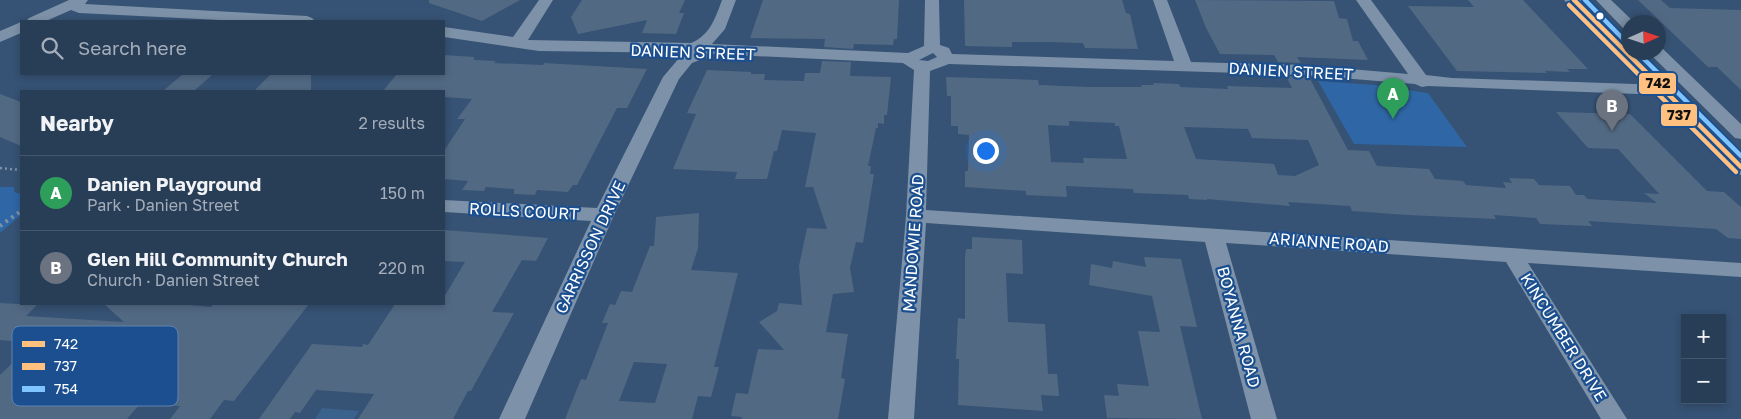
<!DOCTYPE html>
<html lang="en">
<head>
<meta charset="utf-8">
<style>
  :root { --surface:#283e57; --page:#344961; --text:#f1f3f6; --muted:#a5aeba; --line:#44576d; --accent:#e797bd }
  body { margin:0; font-family:"Golos Text",sans-serif; background:var(--page); color:var(--text) }
  .controls { position:absolute; right:15px; bottom:15px; display:grid; overflow:hidden; border-radius:0px; box-shadow:0 2px 8px #0003 }
  .controls button { width:45px; height:45px; display:grid; place-items:center; padding:0; border:0; border-bottom:1px solid var(--line); background:var(--surface); color:var(--text); font:25px sans-serif }
  .compass { position:absolute; left:1621px; top:15px; width:45px; height:45px; border-radius:50%; background:var(--surface); box-shadow:0 2px 8px #0003; rotate:87deg }
  .you { position:absolute; left:985px; top:150px; width:18px; height:18px; margin:-12px; border:4px solid #fff; border-radius:50%; background:#1a73e8; box-shadow:0 0 0 8px #1a73e833 }
  .badge { display:grid; place-items:center; width:32px; height:32px; border-radius:50%; background:var(--accent); color:#fff; font-size:16px; font-weight:700 }
  .pin { position:absolute; translate:-50% -41px; filter:drop-shadow(0 1px 2px #0008) }
  .pin::after { content:''; position:absolute; top:26px; width:18px; height:15px; background:inherit; clip-path:polygon(0 0,100% 0,50% 100%) }
  .list { margin:0; padding:0; list-style:none }
  h2 { display:flex; justify-content:space-between; align-items:center; height:65px; margin:0; padding:0 20px; font-size:21px }
  h2 small { font-size:16px; font-weight:400; color:var(--muted) }
  .list li { display:grid; grid-template-columns:32px 1fr auto; gap:15px; align-items:center; box-sizing:border-box; height:75px; padding:0 20px; border-top:1px solid var(--line) }
  .list b { display:block; font-size:19px; white-space:nowrap }
  .list p { margin:0; font-size:16px; white-space:nowrap; color:var(--muted) }
  .list em { font-size:16px; font-style:normal; color:var(--muted) }
  .icon { flex:none; width:28px; height:28px; fill:none; stroke:currentColor; stroke-width:2; stroke-linecap:round; stroke-linejoin:round }
  .map { position:relative; flex:none; width:1741px; height:419px; overflow:hidden }
  .search { position:absolute; background:var(--surface); box-shadow:0 2px 8px #0003; left:20px; top:20px; width:425px; height:55px; display:flex; align-items:center; gap:12px; box-sizing:border-box; padding:0 18px; border-radius:0px; color:var(--muted); font-size:19px }
  .panel { position:absolute; background:var(--surface); box-shadow:0 2px 8px #0003; left:20px; top:90px; width:425px; height:215px; border-radius:0px }
  .map>svg:first-child { display:block }
  .green { fill:#2f66a5 }
  .water { fill:#3b618d }
  .building { fill:#526984; fill-rule:evenodd }
  .lines { fill:none; stroke-linecap:round; stroke-linejoin:round }
  .path-far1 { stroke:#7d92a8; stroke-width:2.5; stroke-dasharray:2 3; stroke-linecap:butt }
  .path { stroke:#7d92a8; stroke-width:4; stroke-dasharray:2.5 4.5; stroke-linecap:butt }
  .minor { fill:#7d92a8; fill-rule:evenodd }
  .major { fill:#7d8ea7; fill-rule:evenodd }
  .bus-1-casing { stroke:#1b4f8f; stroke-width:8 }
  .bus-2-casing { stroke:#1b4f8f; stroke-width:8 }
  .bus-3-casing { stroke:#1b4f8f; stroke-width:8 }
  .bus-1 { stroke:#ffc080; stroke-width:4.5 }
  .bus-2 { stroke:#ffc080; stroke-width:4.5 }
  .bus-3 { stroke:#80c4ff; stroke-width:4.5 }
  .bus-dot { fill:#fff; stroke:#1b4f8f; stroke-width:2 }
  .labels { text-anchor:middle; stroke-width:4.5; stroke-linejoin:round; paint-order:stroke }
  .street-label { font-size:16px; fill:#fff; stroke:#1b4f8f }
  .key { fill:#1b4f8f; stroke:#5f84b1; stroke-width:1 }
  .key-label { font-size:14px; fill:#fff }
  .line-badge { stroke:#1b4f8f; stroke-width:2 }
  .pale-badge-label { font-size:14px; text-anchor:middle; font-weight:bold; fill:#111 }
</style>
</head>
<body>
<div class="map">
<svg width="1741" height="419" viewBox="0 0 1741 419">
  <rect width="100%" height="100%" fill="#365274"/>
  <path class="green" d="M1318,81l57,4 53,8 39,54 -113,-3z
    M0,187h14v5l7,2v21l-21,18z"/>
  <path class="water" d="M322,408l37,3 -5,8h-39z"/>
  <path class="building" d="M429,0h91l-38,21 -53,-18z
    M582,0h103l-6,13h5l-8,21 -34,-1 5,-13 -69,14 -7,-17z
    M763,0h136l-2,39h-3l-1,6 -39,-1 -1,5 -29,-2 1,-8 -75,-1z
    M964,0h158l4,13 4,1 8,35 -53,-1 -2,-5 -36,-1h-35v5l-47,-1z
    M1195,0l139,1 5,17 8,1 6,22h5l10,19 -71,-3 4,6 -23,-1 -4,-7 -54,-1 -14,-26z
    M1468,0h55l65,69h-21l3,3 -25,-1 2,2 -90,-2 -49,-65 66,1z
    M1638,0h23l9,8 71,2v80l-24,-23h-9z
    M444,55l30,2v3l22,1 -2,2 49,2 1,-2 103,6 -20,39h-10l-40,77h-4l-5,7 -31,-2 -2,5 -21,-1v-5l-28,-2 -2,4 -22,-1 6,-9 -24,-2v-28l21,-32h-8l15,-20 -28,-2v-6h-61l14,-17h47z
    M822,61l29,1 -1,14 41,1 -4,38h-3v9l-6,-1v5h-2l-8,38h3l-1,8h4l-11,69 -7,-1 -6,26 4,24 -21,2 -7,38 22,2 -7,44 4,1 -7,40h-97l1,-2 -11,-1 5,-23 12,1 10,-45 26,1 -25,-28 18,-11 2,-8 23,2 -3,-39 8,-38 20,1 -14,-42h-8l11,-54 -34,-3 -5,21h-3l-7,28h-32l2,-7 -64,-3 23,-55 -9,-1 20,-43 44,2v2h14l-1,6 40,1 1,-8h15z
    M183,74h30l-19,17h-31z
    M271,74h40v17h-57z
    M1286,76l23,1 39,73 21,1 8,15 52,3 6,10 28,2 3,4 40,3 -3,-6 9,1 -3,-5 25,1 5,6 31,1 6,9h8l3,4 70,4 -13,-10 15,1 -41,-45 -30,-1 -32,-36 74,2 77,77 17,1 17,15v32l-13,-1 -12,-9 -128,-8 4,5 -52,-2 -4,-6 -42,-3 2,4 -89,-4 -55,-4 -2,-5 -62,-4 2,4 -83,-7v1l-18,-1 -1,-4 -54,-2 -1,-4 -67,-3 1,11 -41,-2v-4l-61,-4v-16h3l1,-36 -11,-1v-8h-7v-30h-4l-1,-19 92,3 1,5 51,2h52l-1,-2h13l-1,-2 26,1 1,3 48,2 -1,-3 65,2zM1069,121l46,2v3h4l8,33 -44,-1 1,5 -33,-1 -3,-37 21,1zM1184,127l64,2 4,9 56,2 11,25 -24,11 -17,-1 -4,-11 -78,-5z
    M0,94l21,8v44l-21,-9z
    M699,213l-1,35 -7,22 47,3 -24,94h5l-8,30 -13,-1 -6,23h-127l16,-40 5,1 22,-57h-6l8,-19 5,1 6,-14 11,1 18,-46h4l2,-29zM634,362l33,2 -12,39 -36,-2z
    M444,230l104,8 -12,23 -14,-1 -30,52 22,1 -43,78h-3l-15,28h-95l16,-25 -58,-4 -16,23 -5,-1 -5,7h-31l53,-75 50,3 1,-3 5,1 27,-41h49v-7l21,-35 -21,-1z
    M972,237l50,3 1,34 -17,-1 2,49 37,2 3,50h9l2,22 -18,-1 2,16 -85,-6 1,-46h-3l2,-41 7,1v-61l1,-9h6z
    M1144,257l37,2 16,68 -17,-1 22,93 -95,-1 -3,-23 15,1 -2,-12 32,2 -11,-55 22,1 -8,-36 -63,-11 2,-21 21,4 1,-7 33,6z
    M0,303l37,2 -11,11 98,6 -20,-18h75l32,3 2,-3h96l-75,97 -10,-1 -14,19h-40l10,-13 -40,-2 -13,15h-127v-44l33,-32 -33,-3z"/>
  <g class="lines">
    <path class="path-far1" d="M0,168l21,2"/>
    <path class="path" d="M0,226l21,-15"/>
    <path class="minor" d="M69,0h19l-3,4 222,12 5,2 3,3h-75l-161,-8 -8,-3 -25,11h-20l3,-3z
      M539,0h14l-25,40 163,3c19,-8 24,-24 31,-43h14l-11,29 -13,15 196,9 16,-7 1,-46h14l1,45 9,3 3,6 222,7 -21,-61h14l24,62 113,3 104,9 -52,-74h15l55,75 26,3 213,7 6,1 3,4 -3,4 -6,1 -237,-9 -6,1 -7,-3 -111,-9 -355,-11 -19,7 -4,139 815,53v14l-213,-14 99,156h-26l-95,-157 -280,-19 51,176h-26l-46,-177 -279,-19 -12,196h-26l18,-203 8,-146 -11,-7 -191,-9 -2,2 -18,7 -13,16 -65,136 -89,204h-26l92,-198 -147,-9v-12l153,8 66,-131 17,-20 10,-4 -151,-2 -95,-14v-10l69,10zM933,53l4,4 -9,4 -9,-1z
      M1596,0h15l23,22h-6v8l-5,-2z
      M21,22v11l-21,9v-11z
      M1658,48l5,1 78,75v15l-6,-1 -84,-83 -2,-3h9z"/>
    <path class="major" d="M1564,0h21l43,43v9h11l102,101v22l-9,-3z"/>
    <defs>
      <path id="bus-1" d="M1574,0l167,167"/>
      <path id="bus-2" d="M1569,5l167,167"/>
      <path id="bus-3" d="M1585,0l43,44
        M1637,52l104,104"/>
    </defs>
    <use href="#bus-1" class="bus-1-casing"/>
    <use href="#bus-2" class="bus-2-casing"/>
    <use href="#bus-3" class="bus-3-casing"/>
    <use href="#bus-1" class="bus-1"/>
    <use href="#bus-2" class="bus-2"/>
    <use href="#bus-3" class="bus-3"/>
  </g>
  <circle class="bus-dot" cx="1600" cy="16" r="4.5"/>
  <g class="labels">
    <g class="street-label">
      <text transform="translate(693 52) rotate(2)" y="6">DANIEN STREET</text>
      <text transform="translate(1291 71) rotate(3)" y="6">DANIEN STREET</text>
      <text transform="translate(524 211) rotate(3)" y="6">ROLLS COURT</text>
      <text transform="translate(1329 242) rotate(4)" y="6">ARIANNE ROAD</text>
      <text transform="translate(913 243) rotate(-86)" y="6">MANDOWIE ROAD</text>
      <text transform="translate(590 247) rotate(-65)" y="6">GARRISSON DRIVE</text>
      <text transform="translate(1239 327) rotate(75)" y="6">BOYANNA ROAD</text>
      <text transform="translate(1564 337) rotate(58)" y="6">KINCUMBER DRIVE</text>
    </g>
  </g>
  <rect x="12" y="326" width="166" height="80" rx="8" class="key"/>
  <rect x="22" y="341" width="23" height="6" fill="#ffc080"/>
  <rect x="22" y="363" width="23" height="7" fill="#ffc080"/>
  <rect x="22" y="386" width="23" height="6" fill="#80c4ff"/>
  <g class="key-label">
    <text x="54" y="349">742</text>
    <text x="54" y="371">737</text>
    <text x="54" y="394">754</text>
  </g>
  <g class="line-badge">
    <rect x="1638" y="72" width="39" height="23" rx="5" fill="#ffc080"/>
    <rect x="1660" y="103" width="38" height="24" rx="5" fill="#ffc080"/>
  </g>
  <g class="pale-badge-label">
    <text x="1658" y="88">742</text>
    <text x="1679" y="120">737</text>
  </g>
</svg>
<div class="controls">
<button>+</button>
<button>−</button>
</div>
<svg class="compass" viewBox="-18 -18 36 36"><path d="M0-13l5 13h-10z" fill="#e53935"/><path d="M0 13l5-13h-10z" fill="#a5aeba"/></svg>
<div class="you"></div>
<div class="pin badge" style="left:1393px;top:119px;background:#2e9e5b">A</div>
<div class="pin badge" style="left:1612px;top:131px;background:#6b7280">B</div>
<div class="search"><svg class="icon" aria-label="search" viewBox="0 0 24 24"><circle cx="10" cy="10" r="6"/><path d="M15 15l6 6"/></svg>Search here</div>
<section class="panel">
<h2>Nearby<small>2 results</small></h2>
<ul class="list">
<li><span class="badge" style="background:#2e9e5b">A</span><div><b>Danien Playground</b><p>Park · Danien Street</p></div><em>150 m</em></li>
<li><span class="badge" style="background:#6b7280">B</span><div><b>Glen Hill Community Church</b><p>Church · Danien Street</p></div><em>220 m</em></li>
</ul>
</section>
</div>
</body>
</html>
